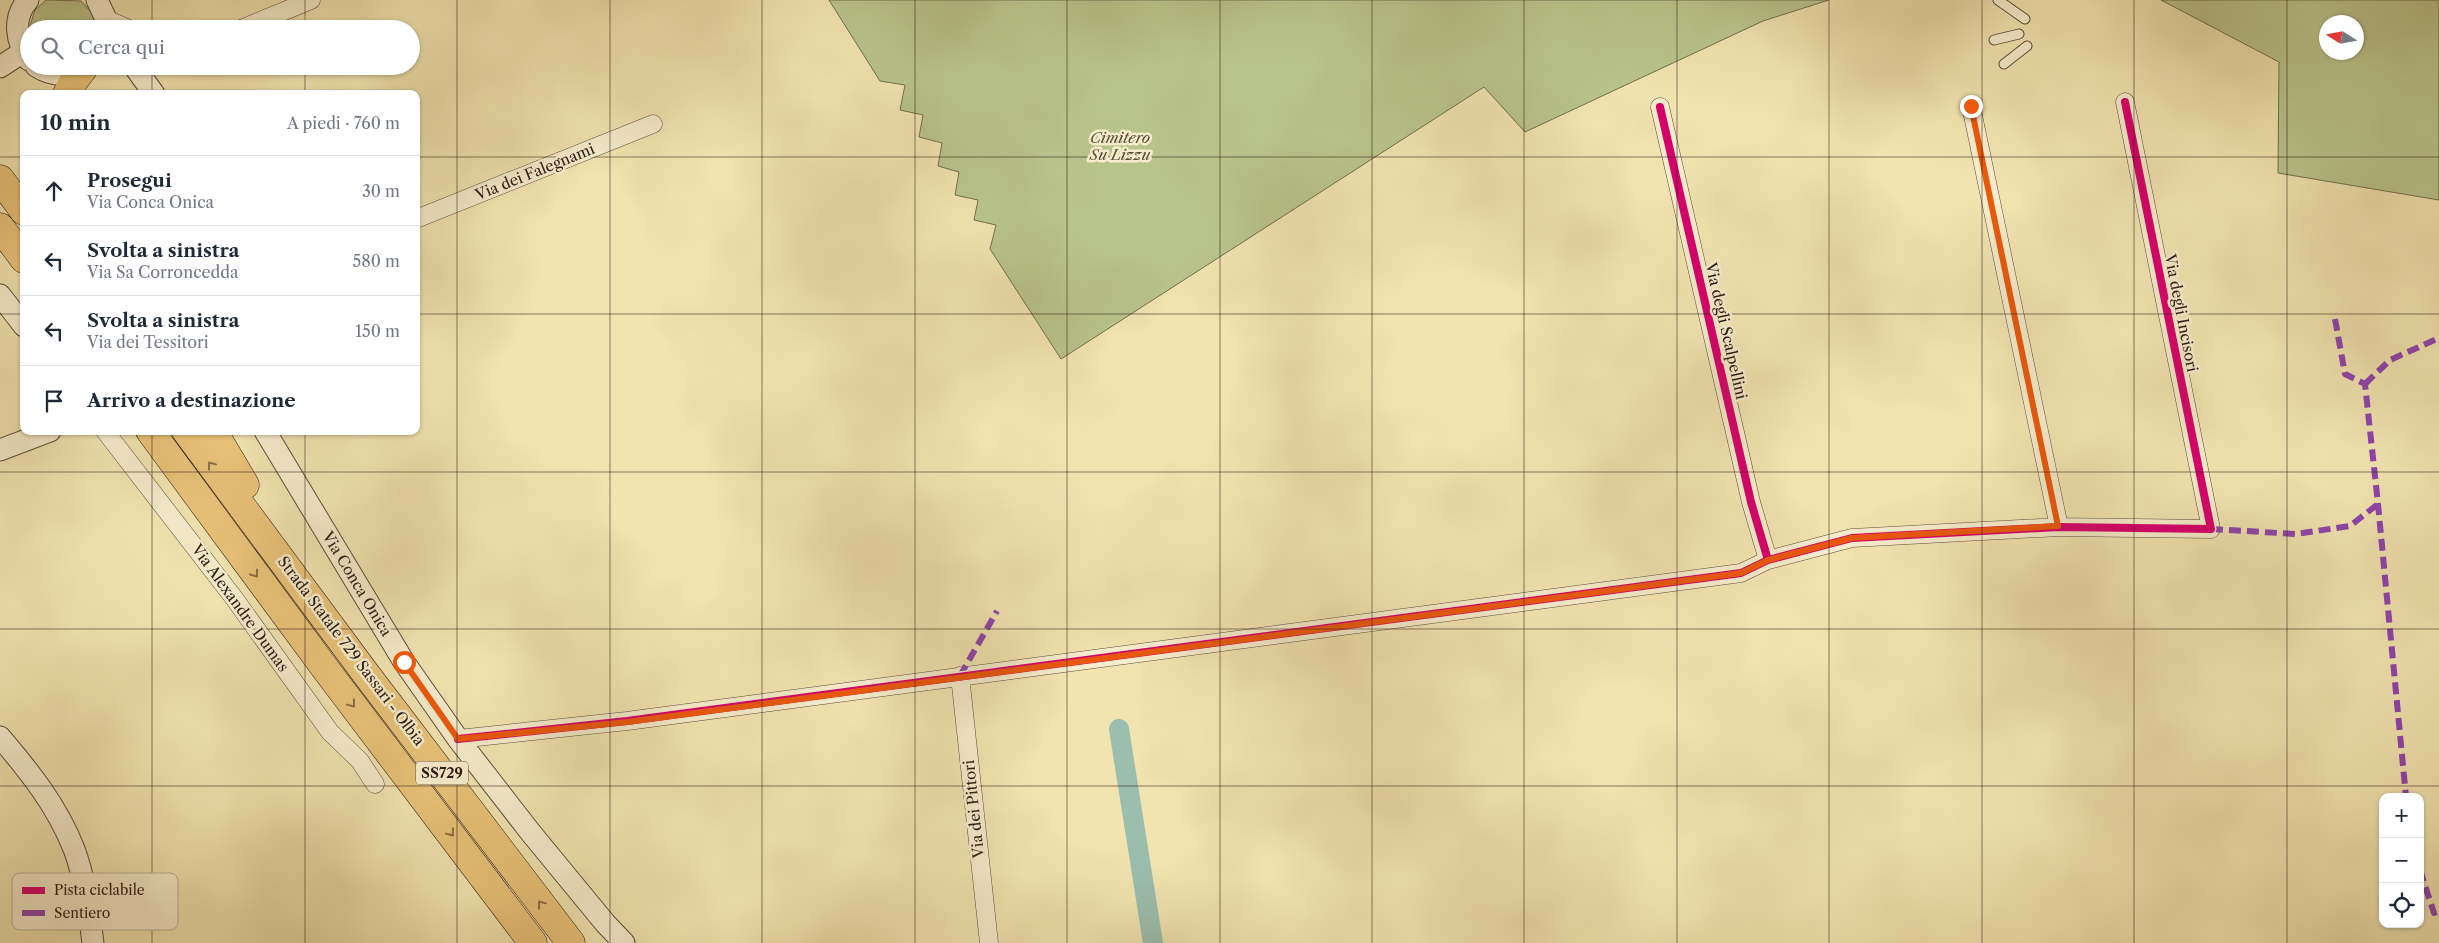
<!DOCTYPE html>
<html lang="it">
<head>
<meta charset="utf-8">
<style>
  :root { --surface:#fff; --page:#f2f2f3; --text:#1f2937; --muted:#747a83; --line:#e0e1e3 }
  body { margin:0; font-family:"Libre Caslon Text",serif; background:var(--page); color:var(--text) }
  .controls { position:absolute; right:15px; bottom:15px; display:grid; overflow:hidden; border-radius:10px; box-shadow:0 1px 4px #0004 }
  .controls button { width:45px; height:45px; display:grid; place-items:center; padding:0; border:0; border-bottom:1px solid var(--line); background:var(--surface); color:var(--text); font:25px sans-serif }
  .compass { position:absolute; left:2319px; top:15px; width:45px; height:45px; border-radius:50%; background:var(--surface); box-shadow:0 1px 4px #0004; rotate:281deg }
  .stop { position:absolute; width:15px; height:15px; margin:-11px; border:4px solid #ea580c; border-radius:50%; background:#fff }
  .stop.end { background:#ea580c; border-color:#fff; box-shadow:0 1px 5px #0008 }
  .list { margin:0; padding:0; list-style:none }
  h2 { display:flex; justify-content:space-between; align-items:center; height:65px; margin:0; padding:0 20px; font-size:21px }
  h2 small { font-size:16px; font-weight:400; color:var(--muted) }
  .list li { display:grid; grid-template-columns:32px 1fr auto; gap:15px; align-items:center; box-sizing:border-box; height:70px; padding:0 20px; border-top:1px solid var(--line) }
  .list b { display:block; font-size:19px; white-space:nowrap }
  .list p { margin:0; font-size:16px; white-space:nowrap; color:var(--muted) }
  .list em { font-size:16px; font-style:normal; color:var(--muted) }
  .icon { flex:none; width:28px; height:28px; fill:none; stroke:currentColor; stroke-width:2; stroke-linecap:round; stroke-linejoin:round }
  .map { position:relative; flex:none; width:2439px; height:943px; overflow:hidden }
  .search { position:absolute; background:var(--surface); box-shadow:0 1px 4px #0004; left:20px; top:20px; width:400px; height:55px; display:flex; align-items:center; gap:12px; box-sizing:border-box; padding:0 18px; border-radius:28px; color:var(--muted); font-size:19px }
  .panel { position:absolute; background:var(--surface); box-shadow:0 1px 4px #0004; left:20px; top:90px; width:400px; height:345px; border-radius:10px }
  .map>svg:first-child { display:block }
  .green { fill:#b9c48c; stroke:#726f50; fill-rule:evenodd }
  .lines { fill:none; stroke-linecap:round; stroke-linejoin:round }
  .canal { stroke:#9bbeaf; stroke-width:20 }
  .service-casing { stroke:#5c4c3a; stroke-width:11 }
  .minor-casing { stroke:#5c4c3a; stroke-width:19 }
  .tertiary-casing { stroke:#5c4c3a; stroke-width:23 }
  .trunk-casing { stroke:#2b1a13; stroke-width:29 }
  .service { stroke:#f6edcc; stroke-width:9 }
  .minor { stroke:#f6edcc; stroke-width:18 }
  .tertiary { stroke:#f6edcc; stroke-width:21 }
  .trunk { stroke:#e8c278; stroke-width:28 }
  .quiet { stroke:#8e44ad; stroke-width:6; stroke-dasharray:12 6; stroke-linecap:butt }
  .cycleway-casing { stroke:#f6edcc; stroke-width:11 }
  .cycleway { stroke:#d6006c; stroke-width:8 }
  .oneway { stroke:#8a6e46 }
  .route { stroke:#ea580c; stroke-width:6 }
  .grid { fill:none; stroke:#2b1a13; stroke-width:1; stroke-opacity:0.55 }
  .labels { text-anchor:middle; stroke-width:5; stroke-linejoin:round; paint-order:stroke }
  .shield { fill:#f6edcc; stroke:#68594a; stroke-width:1 }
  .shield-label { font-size:14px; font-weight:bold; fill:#2b1a13 }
  .park-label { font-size:15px; font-style:italic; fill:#564d37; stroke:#f6edcc }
  .street-label { font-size:15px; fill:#2b1a13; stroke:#f6edcc }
  .key { fill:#f6edcc; stroke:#b9ae94; stroke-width:1 }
  .key-label { font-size:14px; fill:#2b1a13 }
</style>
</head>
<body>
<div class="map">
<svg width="2439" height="943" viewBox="0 0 2439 943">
  <rect width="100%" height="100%" fill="#f1e4b1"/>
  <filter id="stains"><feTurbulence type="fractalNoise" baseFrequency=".004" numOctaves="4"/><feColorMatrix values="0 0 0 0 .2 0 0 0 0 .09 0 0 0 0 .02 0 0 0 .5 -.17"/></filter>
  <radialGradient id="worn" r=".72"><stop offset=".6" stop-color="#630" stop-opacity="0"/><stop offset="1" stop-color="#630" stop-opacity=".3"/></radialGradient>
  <path class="green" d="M46,0l35,1 11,12 4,16h-67l6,-19z
    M829,0h1000l-66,21 -238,111 -41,-45 -423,272 -71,-110 6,-24 -22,-5 4,-20 -23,-5 4,-23 -21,-6 4,-23 -23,-6 4,-22 -23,-5 5,-25 -25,-4z
    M2161,0h278v200l-161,-27 1,-111zM2326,22h30v30h-30z"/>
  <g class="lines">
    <path class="canal" d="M1119,729l34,214"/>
    <defs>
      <path id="service" d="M1998,0l27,19
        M1994,40l25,-6
        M2004,64l23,-18"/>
      <path id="minor" d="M106,19l23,10
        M241,29l70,-29
        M1971,106l88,421
        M1660,107l91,395 17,58
        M416,219l237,-95
        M105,431l129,167 96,134 30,29 15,23
        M960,676l29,267
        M458,739l169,-18 1114,-148 27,-13 84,-22 207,-11 152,2 -86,-427"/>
      <path id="tertiary" d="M28,0c-16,18 -12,42 1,60
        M97,0l9,19 1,10
        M36,66c16,11 36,11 52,0
        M134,66l20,28
        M0,67l23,-15
        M0,295l24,31
        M265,431l139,231 54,77 73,94 74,90 19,20
        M0,450l50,-19
        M0,737c30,35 57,69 74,112 11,29 15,63 19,94"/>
      <path id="trunk" d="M67,94l6,-12 10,-13
        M0,179l24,32
        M0,227l24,32
        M150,431l177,240 206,272
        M186,431l180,243 205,269
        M213,431l32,54"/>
    </defs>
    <use href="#service" class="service-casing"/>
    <use href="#minor" class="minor-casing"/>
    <use href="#tertiary" class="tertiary-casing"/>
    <use href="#trunk" class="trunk-casing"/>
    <use href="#service" class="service"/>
    <use href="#minor" class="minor"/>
    <use href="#tertiary" class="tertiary"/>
    <use href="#trunk" class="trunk"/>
    <path class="quiet" d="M2335,319l10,55 20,10 13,120 28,293
      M2365,384l25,-24 49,-22
      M2211,529l85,5 54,-8 28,-22
      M960,676l37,-65
      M2420,870l14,43 5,-2"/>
    <defs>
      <path id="cycleway" d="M1660,107l91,395 17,58
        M458,739l169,-18 1114,-148 27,-13 84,-22 207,-11 152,2 -86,-427"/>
    </defs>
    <use href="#cycleway" class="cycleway-casing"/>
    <use href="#cycleway" class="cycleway"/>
  </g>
  <defs><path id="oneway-chevron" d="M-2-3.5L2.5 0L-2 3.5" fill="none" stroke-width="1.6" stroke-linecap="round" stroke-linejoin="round" transform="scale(1.25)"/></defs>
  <g class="oneway">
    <use href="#oneway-chevron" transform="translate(211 465) rotate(-127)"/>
    <use href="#oneway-chevron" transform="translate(255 574) rotate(54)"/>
    <use href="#oneway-chevron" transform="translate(352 704) rotate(53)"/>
    <use href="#oneway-chevron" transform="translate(451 833) rotate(53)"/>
    <use href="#oneway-chevron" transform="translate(541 904) rotate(-127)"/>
  </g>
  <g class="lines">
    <path class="route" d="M404,662l54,77 169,-17 1114,-149 27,-13 84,-22 206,-12 -87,-420"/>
  </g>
  <path class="grid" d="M152,0v29M305,0v29M457,0v943M610,0v943M762,0v943M915,0v943M1067,0v943M1220,0v943M1372,0v943M1524,0v943M1677,0v943M1829,0v943M1982,0v943M2134,0v943M2287,0v943M152,66v28M305,66v28M0,157h24M416,157h2023M0,314h24M416,314h2023M152,431v512M305,431v512M0,472h2439M0,629h2439M0,786h2439"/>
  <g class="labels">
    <rect class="shield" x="416" y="761.5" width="52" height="23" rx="4"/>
    <g class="shield-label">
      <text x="442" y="778">SS729</text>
    </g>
    <g class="park-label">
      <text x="1120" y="143">Cimitero<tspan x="1120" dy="17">Su Lizzu</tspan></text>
    </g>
    <g class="street-label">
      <text transform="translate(535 172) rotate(-22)" y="5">Via dei Falegnami</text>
      <text transform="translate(2181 313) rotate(79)" y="5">Via degli Incisori</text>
      <text transform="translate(1726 331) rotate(77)" y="5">Via degli Scalpellini</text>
      <text transform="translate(357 584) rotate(59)" y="5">Via Conca Onica</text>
      <text transform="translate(240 608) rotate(54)" y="5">Via Alexandre Dumas</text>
      <text transform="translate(351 651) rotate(53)" y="5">Strada Statale 729 Sassari - Olbia</text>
      <text transform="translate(974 809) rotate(-96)" y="5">Via dei Pittori</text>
    </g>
  </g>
  <rect x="12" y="873" width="166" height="57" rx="8" class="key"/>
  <rect x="22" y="887" width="23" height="7" fill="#d6006c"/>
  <rect x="22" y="910" width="23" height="6" fill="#8e44ad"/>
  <g class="key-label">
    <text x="54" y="895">Pista ciclabile</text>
    <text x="54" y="918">Sentiero</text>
  </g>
  <rect width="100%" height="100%" filter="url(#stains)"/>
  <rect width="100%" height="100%" fill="url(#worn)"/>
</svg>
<div class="controls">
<button>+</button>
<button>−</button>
<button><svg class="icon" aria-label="locate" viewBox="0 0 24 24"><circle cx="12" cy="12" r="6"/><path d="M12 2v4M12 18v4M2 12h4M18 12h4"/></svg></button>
</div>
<svg class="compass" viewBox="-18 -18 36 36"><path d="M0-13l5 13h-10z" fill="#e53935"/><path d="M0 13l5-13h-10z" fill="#747a83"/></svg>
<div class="stop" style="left:404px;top:662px"></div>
<div class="stop end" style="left:1971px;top:106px"></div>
<div class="search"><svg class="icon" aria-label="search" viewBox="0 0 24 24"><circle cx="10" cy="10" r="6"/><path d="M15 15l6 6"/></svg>Cerca qui</div>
<section class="panel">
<h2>10 min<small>A piedi · 760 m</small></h2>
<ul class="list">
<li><svg class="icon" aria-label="ahead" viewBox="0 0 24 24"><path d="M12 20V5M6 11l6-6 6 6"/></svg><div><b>Prosegui</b><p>Via Conca Onica</p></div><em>30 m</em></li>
<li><svg class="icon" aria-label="left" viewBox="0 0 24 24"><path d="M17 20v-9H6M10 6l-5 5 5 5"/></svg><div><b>Svolta a sinistra</b><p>Via Sa Corroncedda</p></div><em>580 m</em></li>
<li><svg class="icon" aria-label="left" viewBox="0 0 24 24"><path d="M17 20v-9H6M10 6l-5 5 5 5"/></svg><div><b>Svolta a sinistra</b><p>Via dei Tessitori</p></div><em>150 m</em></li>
<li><svg class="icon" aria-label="arrive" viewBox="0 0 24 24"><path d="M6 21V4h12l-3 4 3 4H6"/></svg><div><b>Arrivo a destinazione</b></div></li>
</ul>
</section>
</div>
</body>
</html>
